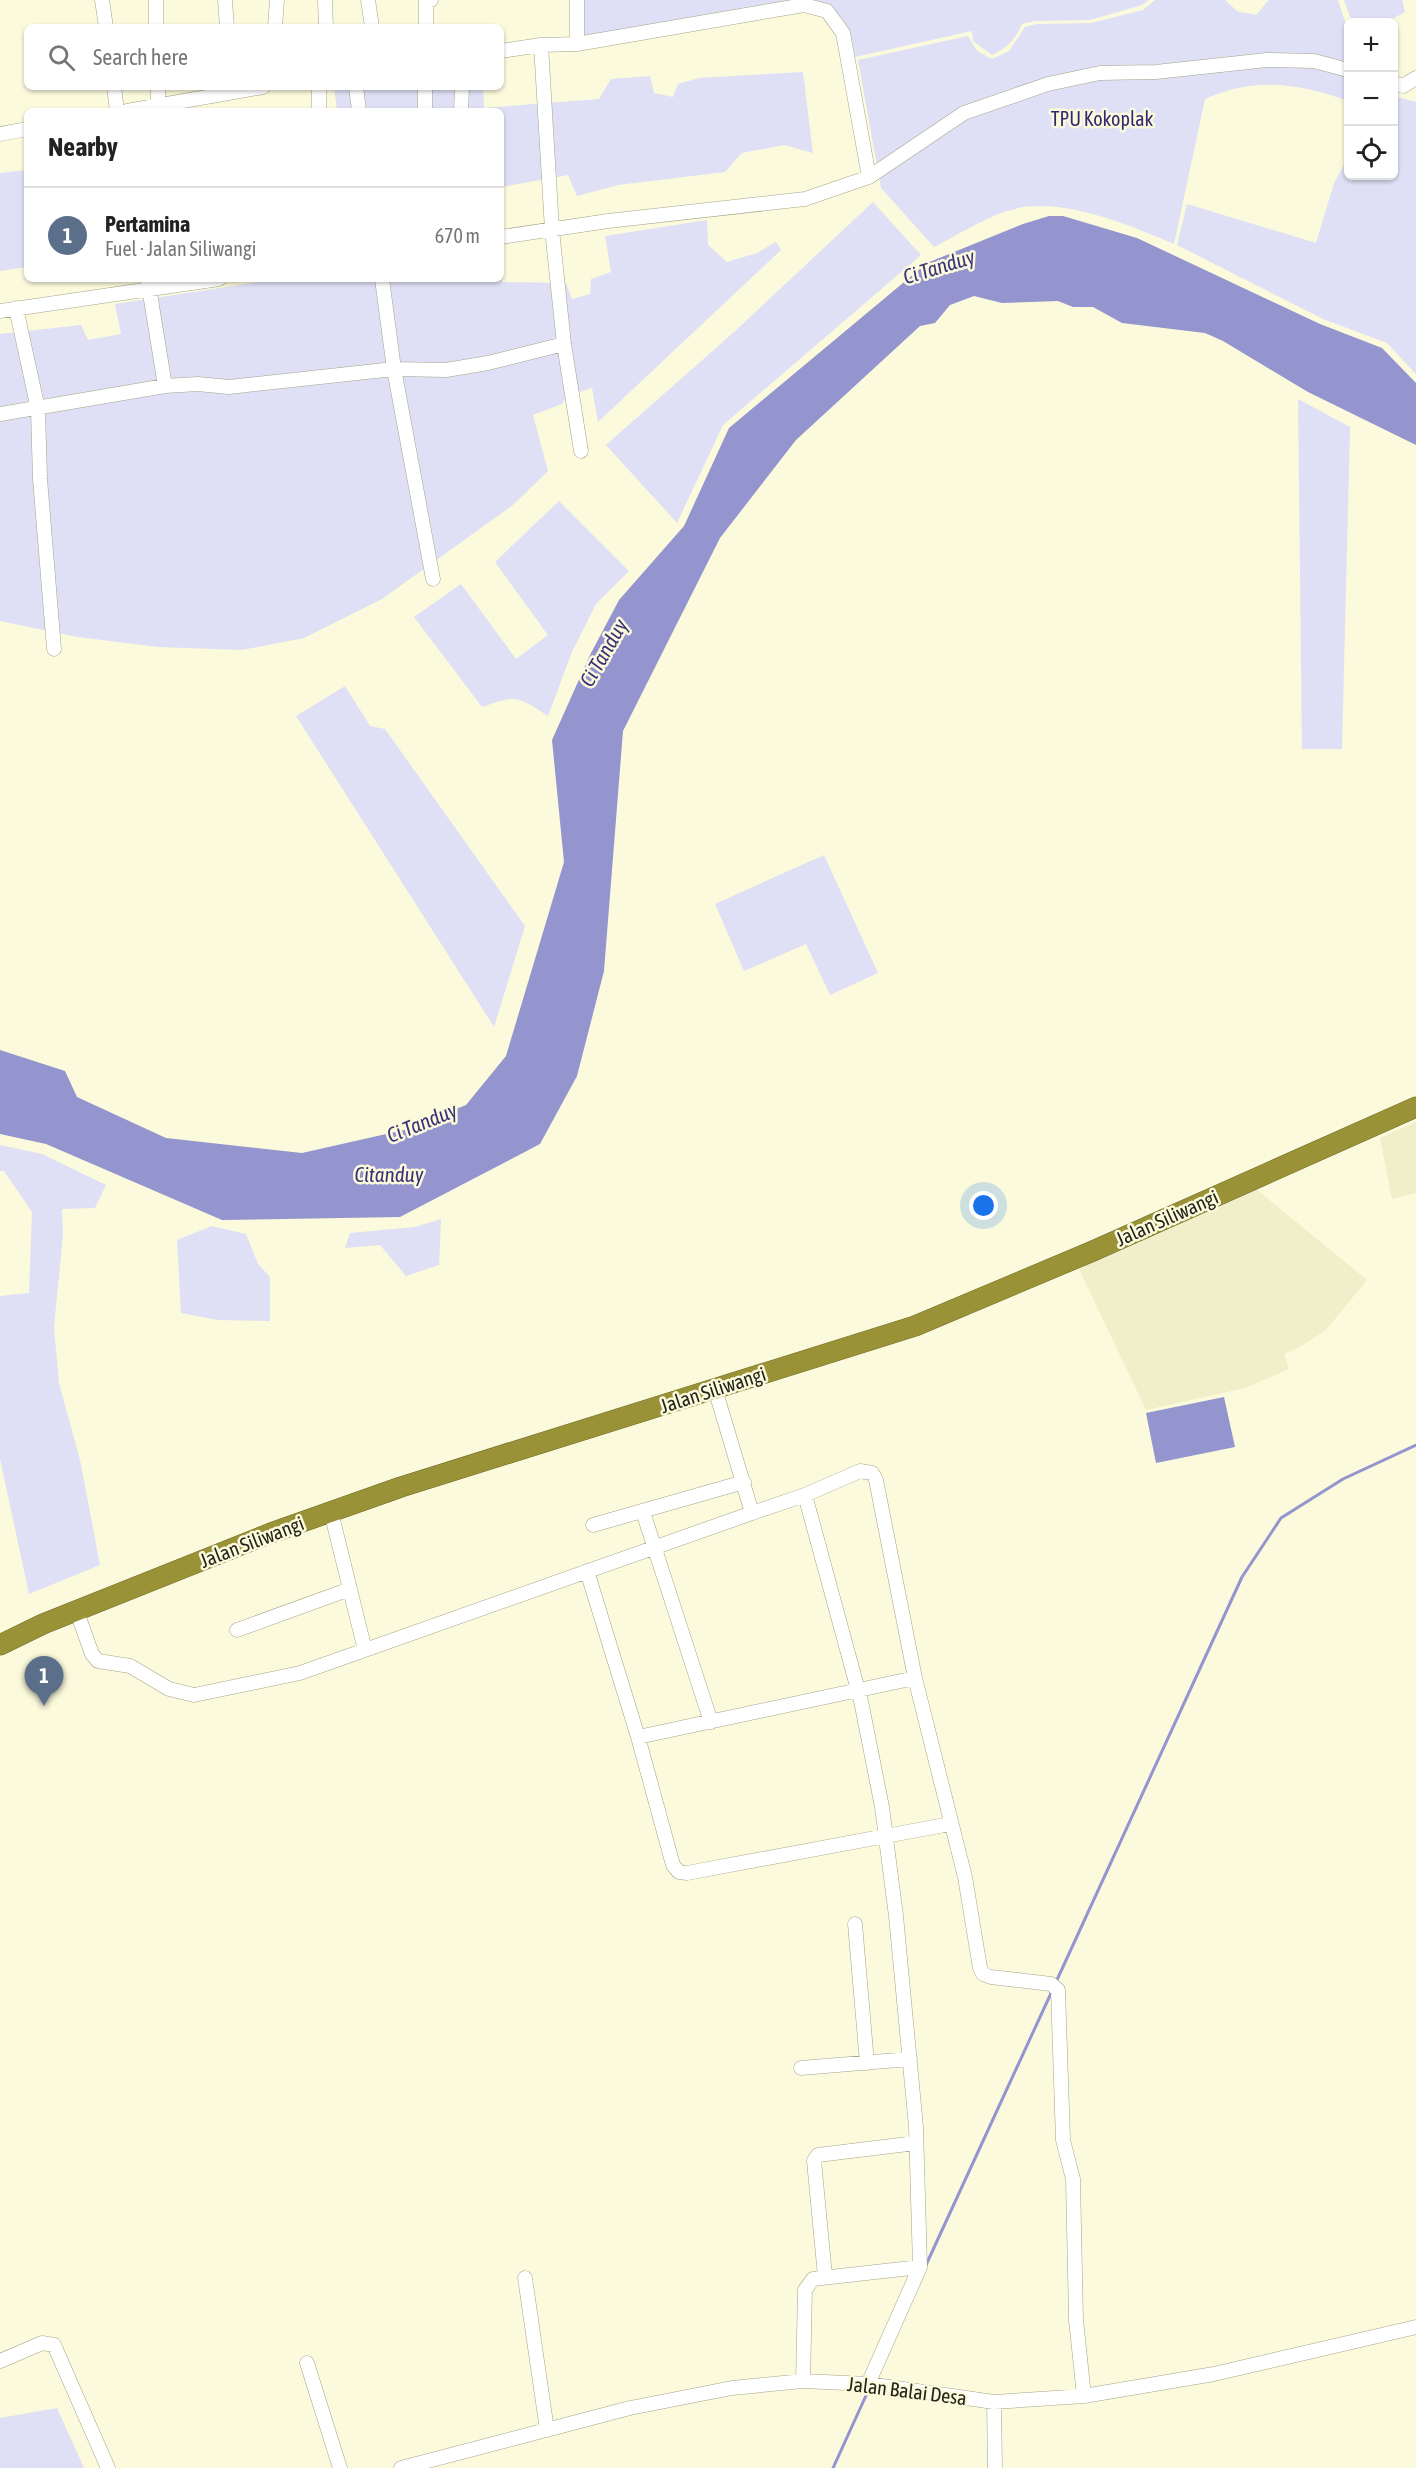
<!DOCTYPE html>
<html lang="en">
<head>
<meta charset="utf-8">
<style>
  :root { --surface:#fff; --page:#f6f6f6; --text:#222; --muted:#767676; --line:#e0e0e0; --accent:#5a4bc3 }
  body { margin:0; font-family:"Asap Condensed",sans-serif; background:var(--page); color:var(--text) }
  .controls { position:absolute; right:18px; top:18px; display:grid; overflow:hidden; border-radius:9px; box-shadow:0 2px 4px #0004 }
  .controls button { width:54px; height:54px; display:grid; place-items:center; padding:0; border:0; border-bottom:2px solid var(--line); background:var(--surface); color:var(--text); font:30px sans-serif }
  .you { position:absolute; left:984px; top:1206px; width:21px; height:21px; margin:-15px; border:4px solid #fff; border-radius:50%; background:#1a73e8; box-shadow:0 0 0 9px #1a73e833 }
  .badge { display:grid; place-items:center; width:39px; height:39px; border-radius:50%; background:var(--accent); color:#fff; font-size:20px; font-weight:700 }
  .pin { position:absolute; translate:-50% -50px; filter:drop-shadow(0 2px 3px #0008) }
  .pin::after { content:''; position:absolute; top:32px; width:21px; height:18px; background:inherit; clip-path:polygon(0 0,100% 0,50% 100%) }
  .list { margin:0; padding:0; list-style:none }
  h2 { display:flex; justify-content:space-between; align-items:center; height:78px; margin:0; padding:0 24px; font-size:26px }
  h2 small { font-size:20px; font-weight:400; color:var(--muted) }
  .list li { display:grid; grid-template-columns:39px 1fr auto; gap:18px; align-items:center; box-sizing:border-box; height:96px; padding:0 24px; border-top:2px solid var(--line) }
  .list b { display:block; font-size:22px; white-space:nowrap }
  .list p { margin:0; font-size:20px; white-space:nowrap; color:var(--muted) }
  .list em { font-size:20px; font-style:normal; color:var(--muted) }
  .icon { flex:none; width:33px; height:33px; fill:none; stroke:currentColor; stroke-width:2; stroke-linecap:round; stroke-linejoin:round }
  .map { position:relative; flex:none; width:1416px; height:2468px; overflow:hidden }
  .search { position:absolute; background:var(--surface); box-shadow:0 2px 4px #0004; left:24px; top:24px; width:480px; height:66px; display:flex; align-items:center; gap:15px; box-sizing:border-box; padding:0 21px; border-radius:9px; color:var(--muted); font-size:22px }
  .panel { position:absolute; background:var(--surface); box-shadow:0 2px 4px #0004; left:24px; top:108px; width:480px; height:174px; border-radius:9px }
  .map>svg:first-child { display:block }
  .built { fill:#f0efc9 }
  .green { fill:#dfe0f5 }
  .water { fill:#9494cf }
  .lines { fill:none; stroke-linecap:round; stroke-linejoin:round }
  .stream { stroke:#9494cf; stroke-width:3 }
  .minor-casing { stroke:#a5a488; stroke-width:15 }
  .highway-casing { stroke:#706c2c; stroke-width:21 }
  .minor { stroke:#fff; stroke-width:14 }
  .highway { stroke:#999237; stroke-width:20 }
  .labels { text-anchor:middle; stroke-width:5; stroke-linejoin:round; paint-order:stroke }
  .park-label { font-size:20px; fill:#322a70; stroke:#fbfadc }
  .street-label { font-size:20px; fill:#242419; stroke:#fbfadc }
  .water-label { font-size:21px; font-style:italic; fill:#393278; stroke:#fbfadc }
</style>
</head>
<body>
<div class="map">
<svg width="1416" height="2468" viewBox="0 0 1416 2468">
  <rect width="100%" height="100%" fill="#fbfadc"/>
  <path class="built" d="M1416,1122v71l-24,6 -12,-61z
    M1256,1189l111,91 -41,50 -26,17 -16,7 5,15 -44,19 -99,22 -67,-141z"/>
  <path class="green" d="M572,0h577l-7,5 -52,15 -55,1 -13,3c-7,16 -15,24 -30,31l-19,-14 -1,-10 -117,26c-3,-32 -16,-55 -51,-56l-230,38z
    M1155,0h70l12,11 19,4 13,-15h69l10,31v70c-49,-18 -94,-24 -143,-2l-31,145c-48,-20 -118,-51 -170,-32 -24,9 -47,23 -70,35l-53,-59 -23,-128 110,-24 9,15 15,8 17,-8 16,-24 11,-3 55,-1 52,-13z
    M1344,0h58l3,12 -18,10h-35z
    M803,72l10,81 -29,-8 -42,8 -17,19 -107,13 -41,11 -9,-21 -67,12v-76h-164l-3,-24h149l1,21 115,-9 12,-20 39,-3 4,17 19,4 5,-13 21,-6z
    M1394,96l22,6v272l-29,-31 -64,-24 -146,-74 10,-41 129,39 18,-60 14,-25v18h46z
    M27,170v97l-27,4v-98z
    M873,202l48,53 -198,170 -46,98 -71,-78 128,-113z
    M707,220l1,25 19,17 30,-9 19,-11 5,8 -183,172 -6,-34 -25,8 -5,8 -29,11 15,56 -35,34 -131,94 -78,39 -62,12 -84,-3 -80,-10 -78,-16v-287l81,-9 7,15 33,-6 -6,-30 164,-25h222l1,3 64,1 6,16 18,-5 1,-15 20,-7 -6,-36z
    M1298,399l52,28 -8,322h-40z
    M559,501l70,70 -33,33 -24,48 -24,64c-30,-19 -31,-22 -66,-9l-68,-90 47,-33 55,75 32,-24 -53,-73z
    M345,686l25,40 15,3 140,197 -31,101 -198,-311z
    M824,855l54,118 -48,22 -24,-51 -62,27 -29,-67z
    M0,1145l42,9 64,31 -11,23 -33,1 1,25 -9,93 5,56 21,77 20,105 -71,29 -29,-135v-163l29,-3 3,-81 -28,-41h-4z
    M441,1219l-2,46 -33,11 -26,-31 -35,3 5,-15 65,-6z
    M212,1226l34,8 12,30 12,13v44l-52,-1 -37,-7 -4,-73z
    M57,2408l27,60h-84v-50z"/>
  <path class="water" d="M1049,216h14l74,22 183,86 62,24 34,35v62l-108,-53 -85,-51 -18,-8 -83,-10 -29,-16h-20l-15,-6 -56,2 -28,-7 -24,9 -15,18 -15,3 -124,114 -76,98 -97,193 -19,240 -27,105 -37,68 -140,73 -178,3 -176,-76 -46,-10v-84l65,21 12,26 89,41 136,15 102,-23 62,-25 40,-49 58,-194 -12,-122 38,-85 29,-55 65,-74 45,-98 198,-165 96,-39z
    M1224,1397l11,50 -79,16 -10,-50z"/>
  <g class="lines">
    <path class="stream" d="M1056,1982l186,-405 39,-59 62,-39 73,-34
      M926,2265l126,-274
      M833,2468l36,-79"/>
    <defs>
      <path id="minor" d="M102,0l4,27
        M156,0v27
        M225,0l2,27
        M368,0l4,27
        M325,1l1,26
        M275,27l2,-27
        M426,27v-27h5
        M577,44v-44
        M541,45l11,185 12,114 17,107
        M501,51l40,-6 36,-1 227,-39 23,6 16,22 26,144
        M1394,83l9,3 13,-8
        M114,87l3,24
        M158,87v18
        M319,87v24
        M356,87l3,24
        M425,87v24
        M127,111l136,-24
        M461,111l1,-24
        M0,134l27,-5
        M501,237l107,-16 197,-22 64,-22 95,-64 84,-29 52,-11 56,-1 111,-12 47,1 34,9
        M382,279l12,90 39,210
        M148,281l17,105
        M16,308l22,101 2,70 14,170
        M0,311l219,-32
        M0,414l165,-28 33,-2 31,3 165,-18 52,1 42,-7 76,-19
        M715,1389l37,124 53,-18 56,206 21,106 14,109 20,211 4,140 -52,117
        M805,1495l55,-24 12,2 4,7 39,198 50,199 15,91 3,6 8,3 60,7 7,6 5,150 10,39 3,141 8,76
        M331,1512l34,138
        M643,1512l68,210
        M593,1525l151,-43
        M587,1571l51,166 277,-59
        M77,1612l15,42 6,7 32,5 39,23 25,6 106,-22 452,-160
        M237,1630l113,-41
        M638,1737l35,128 6,7 8,1 263,-49
        M855,1924l12,139
        M801,2068l109,-9
        M825,2276l-11,-115 4,-6 98,-12
        M525,2278l22,152
        M0,2361l42,-18 12,2 54,123
        M307,2363l33,105
        M803,2381l2,-91 8,-11 107,-12
        M994,2402l1,66
        M401,2468l229,-60 102,-20 71,-7 65,3 126,18 90,-6 130,-22 202,-47"/>
      <path id="highway" d="M0,1645l43,-21 228,-91 130,-46 514,-161 178,-75 323,-144"/>
    </defs>
    <use href="#minor" class="minor-casing"/>
    <use href="#highway" class="highway-casing"/>
    <use href="#minor" class="minor"/>
    <use href="#highway" class="highway"/>
  </g>
  <g class="labels">
    <g class="park-label">
      <text x="1102" y="126">TPU Kokoplak</text>
    </g>
    <g class="street-label">
      <text transform="translate(1167 1218) rotate(-24)" y="7">Jalan Siliwangi</text>
      <text transform="translate(713 1390) rotate(-18)" y="7">Jalan Siliwangi</text>
      <text transform="translate(252 1542) rotate(-21)" y="7">Jalan Siliwangi</text>
      <text transform="translate(907 2391) rotate(7)" y="7">Jalan Balai Desa</text>
    </g>
    <g class="water-label">
      <text transform="translate(939 267) rotate(-17)" y="7">Ci Tanduy</text>
      <text transform="translate(604 653) rotate(-60)" y="7">Ci Tanduy</text>
      <text transform="translate(422 1123) rotate(-22)" y="7">Ci Tanduy</text>
      <text x="389" y="1182">Citanduy</text>
    </g>
  </g>
</svg>
<div class="controls">
<button>+</button>
<button>−</button>
<button><svg class="icon" aria-label="locate" viewBox="0 0 24 24"><circle cx="12" cy="12" r="6"/><path d="M12 2v4M12 18v4M2 12h4M18 12h4"/></svg></button>
</div>
<div class="you"></div>
<div class="pin badge" style="left:44px;top:1706px;background:#5c6f8a">1</div>
<div class="search"><svg class="icon" aria-label="search" viewBox="0 0 24 24"><circle cx="10" cy="10" r="6"/><path d="M15 15l6 6"/></svg>Search here</div>
<section class="panel">
<h2>Nearby<small></small></h2>
<ul class="list">
<li><span class="badge" style="background:#5c6f8a">1</span><div><b>Pertamina</b><p>Fuel · Jalan Siliwangi</p></div><em>670 m</em></li>
</ul>
</section>
</div>
</body>
</html>
